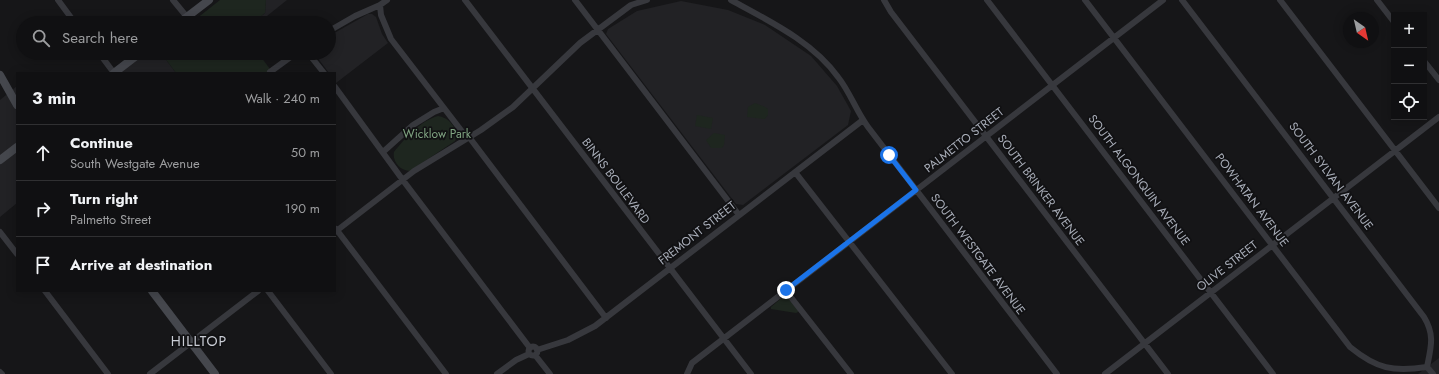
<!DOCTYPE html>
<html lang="en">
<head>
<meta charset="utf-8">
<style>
  :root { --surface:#101012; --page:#19191b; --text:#f1f3f6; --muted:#9c9d9f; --line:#303032 }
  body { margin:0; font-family:Jost,sans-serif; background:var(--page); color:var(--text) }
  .controls { position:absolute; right:12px; top:12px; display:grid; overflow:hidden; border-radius:0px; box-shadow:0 2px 10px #0003 }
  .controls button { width:36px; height:36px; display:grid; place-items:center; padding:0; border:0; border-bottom:1px solid var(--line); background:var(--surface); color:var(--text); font:20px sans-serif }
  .compass { position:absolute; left:1343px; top:12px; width:36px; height:36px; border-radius:50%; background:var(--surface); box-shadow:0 2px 10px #0003; rotate:146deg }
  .stop { position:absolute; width:12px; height:12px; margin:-9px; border:3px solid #1a73e8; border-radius:50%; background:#fff }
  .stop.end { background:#1a73e8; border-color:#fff; box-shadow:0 1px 4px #0008 }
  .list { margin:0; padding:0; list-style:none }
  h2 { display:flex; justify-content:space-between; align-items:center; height:52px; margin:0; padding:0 16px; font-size:17px }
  h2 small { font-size:13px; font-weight:400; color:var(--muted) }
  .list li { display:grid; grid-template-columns:26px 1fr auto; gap:12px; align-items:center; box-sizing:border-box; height:56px; padding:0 16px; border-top:1px solid var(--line) }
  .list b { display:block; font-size:15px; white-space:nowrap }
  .list p { margin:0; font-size:13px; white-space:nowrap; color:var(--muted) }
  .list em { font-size:13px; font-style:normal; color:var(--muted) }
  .icon { flex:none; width:22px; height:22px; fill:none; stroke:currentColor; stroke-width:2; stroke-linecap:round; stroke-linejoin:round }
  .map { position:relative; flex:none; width:1439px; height:374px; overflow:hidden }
  .search { position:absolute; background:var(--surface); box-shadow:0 2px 10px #0003; left:16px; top:16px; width:320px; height:44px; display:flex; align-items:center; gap:10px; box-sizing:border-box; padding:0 14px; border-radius:22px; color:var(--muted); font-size:15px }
  .panel { position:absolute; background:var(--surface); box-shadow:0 2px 10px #0003; left:16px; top:72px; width:320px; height:220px; border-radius:0px }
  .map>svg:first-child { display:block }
  .built { fill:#222225 }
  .green { fill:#1e261f }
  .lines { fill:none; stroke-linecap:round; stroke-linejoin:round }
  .street { stroke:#37383d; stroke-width:6 }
  .secondary { stroke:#45474d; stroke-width:8 }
  .route { stroke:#1a73e8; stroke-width:5 }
  .labels { text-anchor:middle; stroke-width:3.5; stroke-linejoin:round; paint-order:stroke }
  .park-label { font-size:12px; fill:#7fa381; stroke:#111113 }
  .street-label { font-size:12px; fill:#a8adb8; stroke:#111113 }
  .quarter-label { font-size:14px; letter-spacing:1px; fill:#c9ccd4; stroke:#111113 }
</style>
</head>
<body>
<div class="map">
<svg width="1439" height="374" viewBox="0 0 1439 374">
  <rect width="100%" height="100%" fill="#161618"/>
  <path class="built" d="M266,0h21l-25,20 -2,-3 5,-4z
    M681,1l47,9 37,15 46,31 26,30 14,25 -3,14 -105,80 -7,-1 -130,-170 2,-5 29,-18z
    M368,14h4l4,3 6,17 6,9 -52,40 -1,-2v-8h-6l-15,-20h15v-17z
    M134,53h27l15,20h-67z
    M17,86v117l-17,14v-117z
    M1439,358v16h-21z"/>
  <path class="green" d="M220,0h46l-1,13 -5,4 2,3 -4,3h-67z
    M161,53h97l15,20h-97z
    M755,103l10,4 3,2v6l-3,4 -18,-2 1,-10z
    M697,115l16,3 -2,11 -16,-3z
    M438,116c10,1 17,10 19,19l-2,6 -45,30c-10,0 -18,-10 -16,-19 11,-14 26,-31 44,-36z
    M714,133l11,2 -1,10 -2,3h-11l-5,-8z
    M784,296h2l12,14v2l-2,1 -25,-4v-2z"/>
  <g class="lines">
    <path class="street" d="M58,0l17,23
      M173,0l14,17
      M465,0l286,374
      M575,0l164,215
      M731,0c38,21 81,41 107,77 12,15 18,34 30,50l189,247
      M884,0l7,12 39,51 238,311
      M987,0l286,374
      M1085,0l265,347c27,22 43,25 77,20
      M1182,0l242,317c11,18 7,30 3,50
      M1280,0l159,208
      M1377,0l17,22
      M380,5l1,10 10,24 76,99
      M329,31l26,-15 25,-11 7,-5
      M99,53l15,20
      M308,53l16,20
      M1424,61l15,19
      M270,72l26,-19
      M335,87l70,96 125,165
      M469,137l137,181
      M383,152l30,-27 21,-13 10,-4
      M795,172l157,202
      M336,229l110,145
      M0,232l17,22
      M335,232l79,-61 67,-41 32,-23 67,-64 51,-38 16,-5
      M45,291l63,83
      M268,291l63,83
      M786,291l65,83
      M528.5 351a4.5 4.5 0 1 1 9 0a4.5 4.5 0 1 1-9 0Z
      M537,350l31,-10 27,-14 268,-206
      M535,355l15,19
      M1427,367l6,7
      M0,372l2,2
      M150,374l108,-83
      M497,374l19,-14 13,-6
      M687,374l5,-11 471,-363
      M1105,374l334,-257"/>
    <path class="secondary" d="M179,23l30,-23
      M114,73l26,-20
      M0,75l17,30
      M0,160l17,-13
      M152,291l63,83"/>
  </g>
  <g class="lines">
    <path class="route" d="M786,290l130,-100 -27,-35"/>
  </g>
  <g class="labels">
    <g class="park-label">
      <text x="437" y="138">Wicklow Park</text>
    </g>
    <g class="street-label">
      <text transform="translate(964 140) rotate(-38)" y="4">PALMETTO STREET</text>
      <text transform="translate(1331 176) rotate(53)" y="4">SOUTH SYLVAN AVENUE</text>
      <text transform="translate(1139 180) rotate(53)" y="4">SOUTH ALGONQUIN AVENUE</text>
      <text transform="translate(616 181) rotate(53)" y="4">BINNS BOULEVARD</text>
      <text transform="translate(1041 190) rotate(53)" y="4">SOUTH BRINKER AVENUE</text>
      <text transform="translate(1252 200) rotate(53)" y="4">POWHATAN AVENUE</text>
      <text transform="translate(697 233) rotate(-38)" y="4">FREMONT STREET</text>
      <text transform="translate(978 254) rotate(53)" y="4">SOUTH WESTGATE AVENUE</text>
      <text transform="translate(1227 266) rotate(-38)" y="4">OLIVE STREET</text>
    </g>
    <g class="quarter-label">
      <text x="199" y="346">HILLTOP</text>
    </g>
  </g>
</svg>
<div class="controls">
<button>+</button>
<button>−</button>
<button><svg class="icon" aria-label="locate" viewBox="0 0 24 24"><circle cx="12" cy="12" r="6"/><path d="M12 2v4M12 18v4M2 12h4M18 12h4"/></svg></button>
</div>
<svg class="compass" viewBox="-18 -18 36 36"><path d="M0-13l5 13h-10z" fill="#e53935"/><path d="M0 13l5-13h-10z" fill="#9c9d9f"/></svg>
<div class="stop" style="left:889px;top:155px"></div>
<div class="stop end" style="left:786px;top:290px"></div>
<div class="search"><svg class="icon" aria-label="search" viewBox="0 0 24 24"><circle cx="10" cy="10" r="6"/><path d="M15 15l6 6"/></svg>Search here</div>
<section class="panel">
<h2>3 min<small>Walk · 240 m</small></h2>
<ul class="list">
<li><svg class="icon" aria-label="ahead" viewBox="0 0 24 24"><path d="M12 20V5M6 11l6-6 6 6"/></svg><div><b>Continue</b><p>South Westgate Avenue</p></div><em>50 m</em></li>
<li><svg class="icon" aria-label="right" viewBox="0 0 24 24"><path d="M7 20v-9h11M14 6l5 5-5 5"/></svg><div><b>Turn right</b><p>Palmetto Street</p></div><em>190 m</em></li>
<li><svg class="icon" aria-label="arrive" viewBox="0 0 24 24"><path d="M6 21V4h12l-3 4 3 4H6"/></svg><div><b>Arrive at destination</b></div></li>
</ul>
</section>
</div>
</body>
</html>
